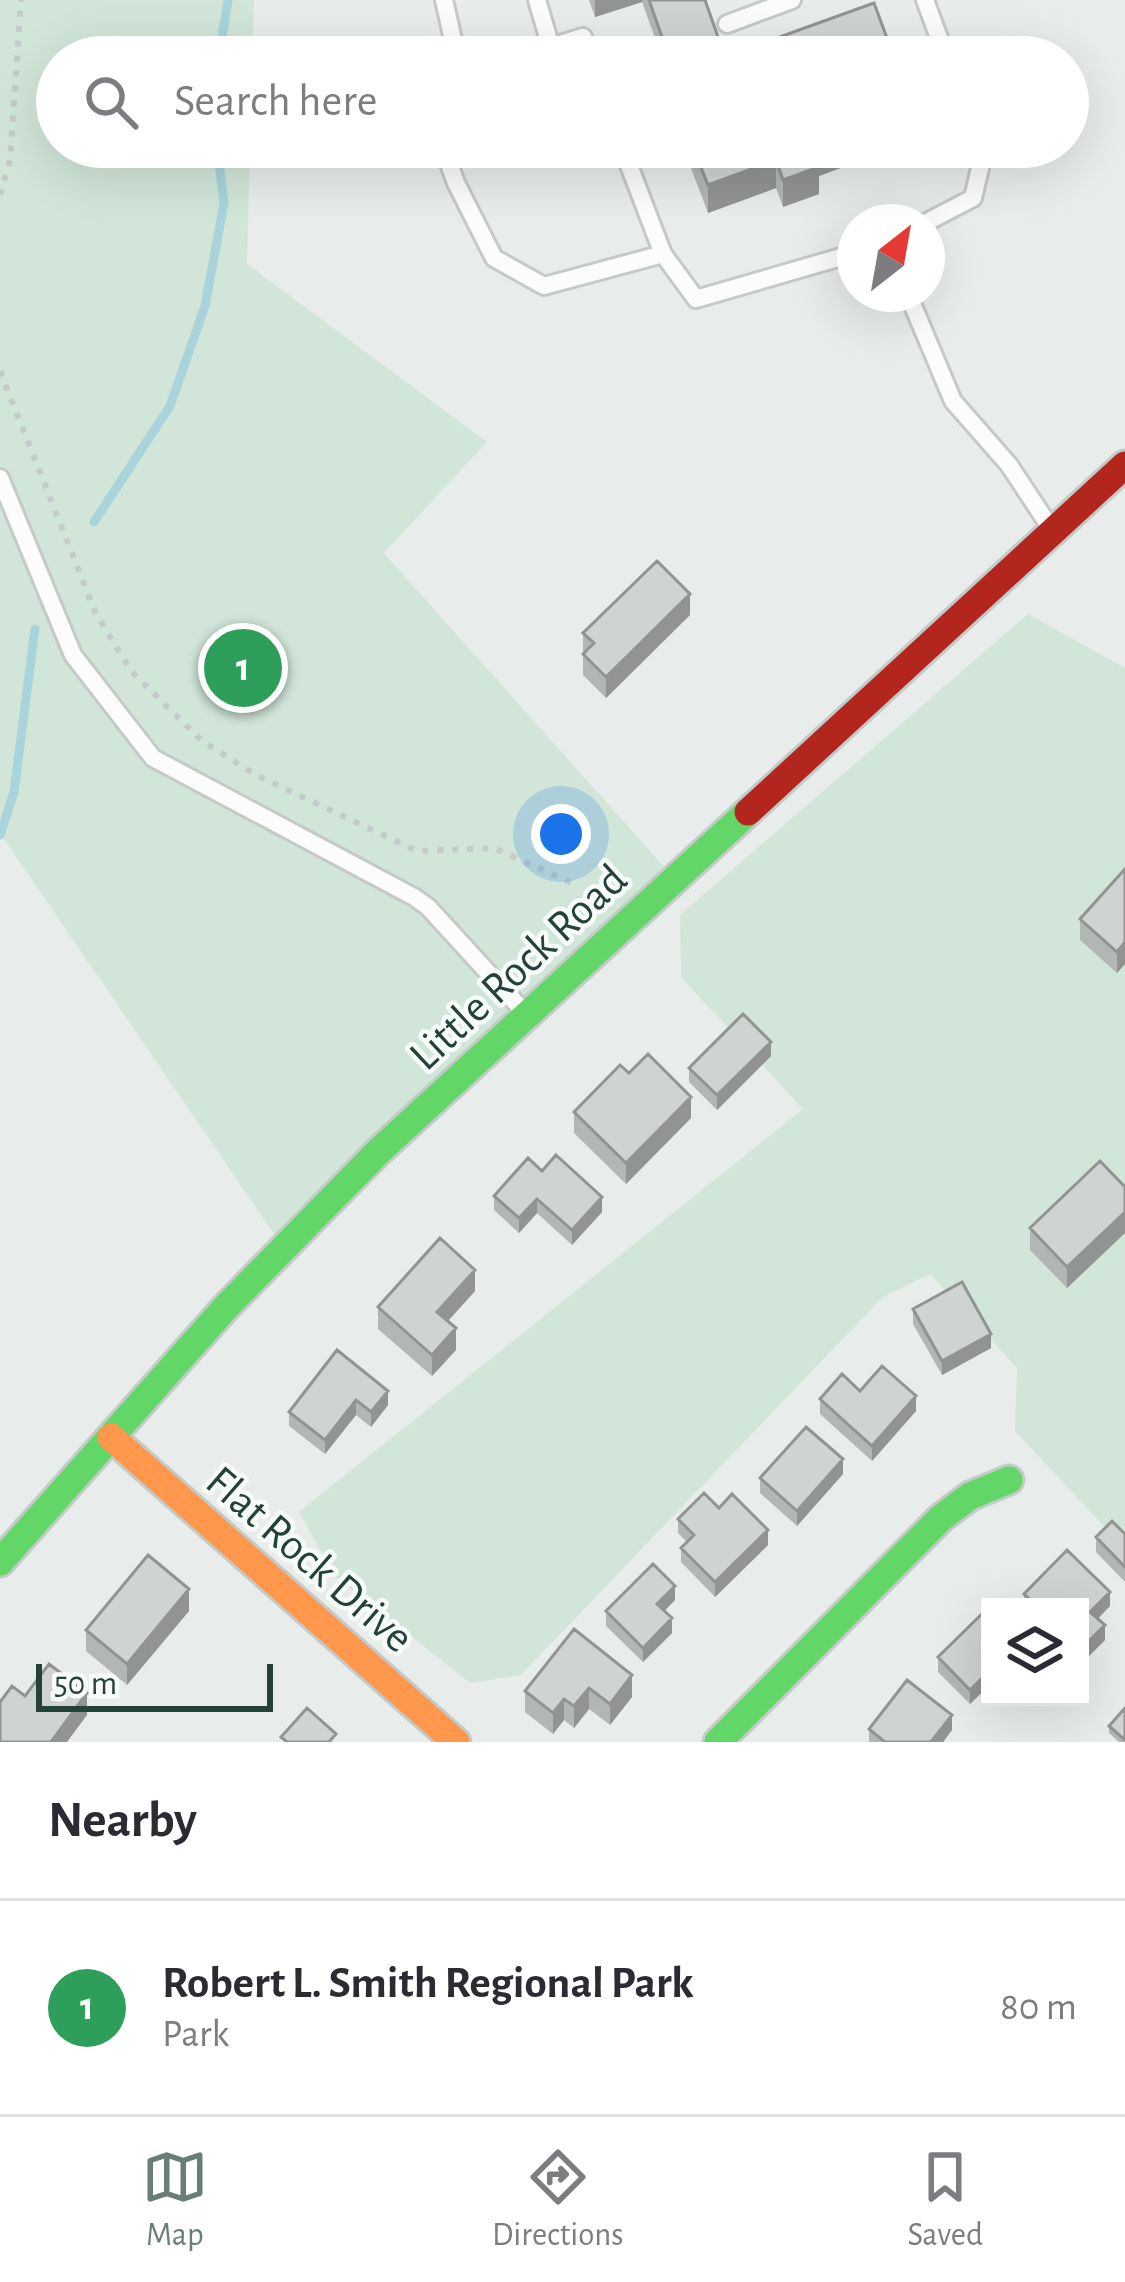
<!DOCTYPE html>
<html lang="en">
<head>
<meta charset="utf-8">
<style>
  :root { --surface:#fff; --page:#f2f2f3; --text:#2b2b33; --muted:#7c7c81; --line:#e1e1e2; --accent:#697e78 }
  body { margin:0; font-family:"Alegreya Sans",sans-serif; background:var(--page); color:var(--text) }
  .controls { position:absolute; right:36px; bottom:36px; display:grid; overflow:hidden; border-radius:0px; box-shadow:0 12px 48px #0002 }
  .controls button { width:108px; height:108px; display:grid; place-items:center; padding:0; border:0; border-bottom:3px solid var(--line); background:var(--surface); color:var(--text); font:60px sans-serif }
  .compass { position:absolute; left:837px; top:204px; width:108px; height:108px; border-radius:50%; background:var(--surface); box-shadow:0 12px 48px #0002; rotate:31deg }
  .scale { position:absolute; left:36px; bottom:30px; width:237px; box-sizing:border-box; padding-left:12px; border:6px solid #24423a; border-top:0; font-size:33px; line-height:42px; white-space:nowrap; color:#24423a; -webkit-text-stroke:9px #f7fbf9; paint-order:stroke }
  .you { position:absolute; left:561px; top:834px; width:42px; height:42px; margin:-30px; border:9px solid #fff; border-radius:50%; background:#1a73e8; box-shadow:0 0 0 18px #1a73e833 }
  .badge { display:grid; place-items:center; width:78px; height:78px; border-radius:50%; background:var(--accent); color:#fff; font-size:39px; font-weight:700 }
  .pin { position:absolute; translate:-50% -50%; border:6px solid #fff; box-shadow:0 3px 12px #0006 }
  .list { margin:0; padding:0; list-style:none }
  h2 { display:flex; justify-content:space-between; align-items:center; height:156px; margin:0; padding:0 48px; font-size:51px }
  h2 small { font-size:39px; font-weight:400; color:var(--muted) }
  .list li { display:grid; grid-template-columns:78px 1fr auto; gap:36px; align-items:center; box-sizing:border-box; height:216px; padding:0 48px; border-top:3px solid var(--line) }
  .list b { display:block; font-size:45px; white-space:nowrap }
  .list p { margin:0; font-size:39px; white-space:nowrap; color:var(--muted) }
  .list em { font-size:39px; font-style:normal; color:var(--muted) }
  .icon { flex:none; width:66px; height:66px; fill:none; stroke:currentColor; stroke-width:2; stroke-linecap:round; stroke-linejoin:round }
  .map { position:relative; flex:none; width:1125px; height:1742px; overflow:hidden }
  .search { position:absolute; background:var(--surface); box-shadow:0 12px 48px #0002; left:36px; right:36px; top:36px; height:132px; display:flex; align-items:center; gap:30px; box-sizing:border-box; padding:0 42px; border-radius:66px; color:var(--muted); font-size:45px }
  .sheet { height:372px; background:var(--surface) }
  nav { display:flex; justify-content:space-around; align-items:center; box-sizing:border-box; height:168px; border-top:3px solid var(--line); background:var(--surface); font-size:33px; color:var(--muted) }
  nav a { display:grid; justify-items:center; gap:6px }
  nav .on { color:var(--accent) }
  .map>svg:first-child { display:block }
  .green { fill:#d1e6d8 }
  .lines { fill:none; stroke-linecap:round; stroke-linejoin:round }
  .stream { stroke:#a9d4db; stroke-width:9 }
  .lane-casing { stroke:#c5cac8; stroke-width:22 }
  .fast-casing { stroke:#c3cbc8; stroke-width:33 }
  .slow-casing { stroke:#c3cbc8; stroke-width:33 }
  .jam-casing { stroke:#c3cbc8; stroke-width:33 }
  .path { stroke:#c3ccca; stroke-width:6; stroke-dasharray:6 9; stroke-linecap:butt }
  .lane { stroke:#fcfcfc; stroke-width:16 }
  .fast { stroke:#63d668; stroke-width:27 }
  .slow { stroke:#ff974d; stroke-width:27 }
  .jam { stroke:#b3261e; stroke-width:27 }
  .wall { fill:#b2b6b5 }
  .shaded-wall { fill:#919493 }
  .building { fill:#cfd4d2; stroke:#919493; stroke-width:3 }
  .labels { text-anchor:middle; stroke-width:9; stroke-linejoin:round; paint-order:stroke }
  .street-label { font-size:45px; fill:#24423a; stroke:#f7fbf9 }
</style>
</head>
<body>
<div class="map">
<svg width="1125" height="1742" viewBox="0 0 1125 1742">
  <rect width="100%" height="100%" fill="#e8edeb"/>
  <path class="green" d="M0,0h254l-2,57h-195v90h193l-3,117 240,178 -103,111 290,325 -391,369 -283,-414z
    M1028,614l97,54v881l-110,-118 2,-63 -87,-94 -47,23 -362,378 -51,8 -135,-107 -36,-64 504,-403 -122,-132 -1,-62z"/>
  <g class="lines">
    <path class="stream" d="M219,57l9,-57
      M94,522l76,-116 35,-100 19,-103 -7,-56
      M0,835l14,-43 21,-163"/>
    <defs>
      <path id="lane" d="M444,0l13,57
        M537,0l14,47 32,-10 7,20
        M925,0l21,57
        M727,24l65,-24
        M443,147l13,36 38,75 50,28 119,-32
        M622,147l41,107 33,45 159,-46
        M927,222l46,-24 10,-43 -3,-8
        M908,294l45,107 56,64 43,65
        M0,478l73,177 80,103 261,139 14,10 98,107"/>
      <path id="fast" d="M0,1562l226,-255 152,-155 370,-340
        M718,1742l223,-224 29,-22 39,-16"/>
      <path id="slow" d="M111,1437l345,305"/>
      <path id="jam" d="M748,812l377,-347"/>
    </defs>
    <use href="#lane" class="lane-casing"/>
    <use href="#fast" class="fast-casing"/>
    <use href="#slow" class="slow-casing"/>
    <use href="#jam" class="jam-casing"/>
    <path class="path" d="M0,195l10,-35 11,-160
      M0,371l96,243 35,57 71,70 54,34 161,76 77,-3 80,36"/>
    <use href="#lane" class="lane"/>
    <use href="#fast" class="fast"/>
    <use href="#slow" class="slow"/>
    <use href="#jam" class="jam"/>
  </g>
  <path class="wall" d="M589,0h116l20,57h169h-232l-20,-55 -47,15z
    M683,147h214l-78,29v18l-36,13 -7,-19 -68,25z
    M690,615l-84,83 -23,-23v-42z
    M1125,869v95l-8,9 -37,-33v-21z
    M771,1056l-54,54 -28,-28v-14z
    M629,1073l62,45 -65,66 -52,-51v-21z
    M542,1171l60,41 -30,33 -35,-32 -18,20 -25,-23v-14z
    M1125,1187v46l-58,55 -37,-38v-22z
    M475,1291l-27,30 8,29 -24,26 -54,-47v-22z
    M913,1309l78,39 -49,27 -29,-51z
    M337,1350l51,55 -17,22 -15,-12 -31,39 -36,-28v-14z
    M860,1391l56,20 -44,50 -52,-47v-15z
    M843,1474l-46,52 -37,-33v-15z
    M719,1508l49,37 -53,52 -34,-35v-14l6,-6 -9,-9v-14z
    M1125,1534v48l-29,-30v-15z
    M1024,1594l86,12 -12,13 7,21 -16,16 -9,-9v-40h-56z
    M675,1600l-10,11 7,22 -29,29 -37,-36v-15z
    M986,1610l-16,94 -32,-32v-15z
    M189,1611l-62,74 -41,-34v-21z
    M574,1629l58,68 -22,28 -21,-16 -15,19 -10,-8 -11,14 -28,-22v-21z
    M1125,1708v34h-6l-10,-9v-7z
    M869,1729l83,1 -9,12h-74z"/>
  <path class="shaded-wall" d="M595,0h47v2l-47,15z
    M824,147h73l-78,29v18l-36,13v-27l30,-29z
    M776,160v28l-68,25v-28z
    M690,594v21l-84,83v-21z
    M1125,942v22l-8,9v-21z
    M771,1042v14l-54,54v-15z
    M691,1097v21l-65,66v-21z
    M602,1197v15l-30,33v-15z
    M537,1199v14l-18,20v-15z
    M1125,1212v21l-58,55v-21z
    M475,1270v21l-38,42v-21z
    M456,1328v22l-24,26v-21z
    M991,1334v14l-49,27v-14z
    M388,1391v14l-17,22v-15z
    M916,1396v15l-44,50v-15z
    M356,1400v15l-31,39v-14z
    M843,1459v15l-46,52v-15z
    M768,1530v15l-53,52v-15z
    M675,1586v14l-18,18v-14z
    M189,1589v22l-62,74v-21z
    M1110,1592v14l-20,20v-14z
    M672,1618v15l-29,29v-14z
    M1105,1625v15l-16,16v-15z
    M990,1670v15l-20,19v-14z
    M632,1675v22l-22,28v-21z
    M589,1688v21l-15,19v-22z
    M87,1693v22l-20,27h-16z
    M564,1699v21l-11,14v-21z
    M952,1715v15l-9,12h-12z"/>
  <path class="building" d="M649,0h56l20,57h-56z
    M874,3l20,54h-170z
    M693,147h131l-11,4 6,16 -36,13 -7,-20 -68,25z
    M657,561l33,33 -84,83 -23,-23 11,-11 -11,-10z
    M1125,869v73l-8,10 -37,-33z
    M743,1014l28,28 -54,53 -28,-27z
    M648,1054l43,43 -65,66 -52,-51 46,-47 9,8z
    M556,1155l46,42 -30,33 -35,-31 -18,19 -25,-22 34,-38 14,13z
    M1100,1161l25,26v25l-58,55 -37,-39z
    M440,1238l35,32 -38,42 19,16 -24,27 -54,-48z
    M962,1282l29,52 -49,27 -29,-52z
    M337,1350l51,41 -17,21 -15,-12 -31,40 -36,-28z
    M882,1366l34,30 -44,50 -52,-47 22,-25 18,17z
    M806,1427l37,32 -46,52 -37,-33z
    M704,1493l15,15 13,-14 36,36 -53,52 -34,-34 13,-13 -16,-16z
    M1112,1521l13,13v33l-29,-30z
    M1067,1550l43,42 -20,20 15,13 -16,16 -9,-8v-26h-42l-14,-13z
    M148,1555l41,34 -62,75 -41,-34z
    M653,1564l22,22 -18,18 15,14 -29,30 -37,-37z
    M986,1610l4,5v55l-20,20 -32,-33z
    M574,1629l58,46 -22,29 -21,-16 -15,18 -10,-7 -11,14 -28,-22z
    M49,1664l38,29 -36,49h-51v-40l12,-16 13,10z
    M907,1680l45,35 -21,27h-46l-16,-13z
    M307,1708l29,26 -7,8h-42l-6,-5z
    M1125,1708v32l-16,-14z"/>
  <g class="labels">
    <g class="street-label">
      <text transform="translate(517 966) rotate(-43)" y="16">Little Rock Road</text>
      <text transform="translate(311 1558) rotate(41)" y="16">Flat Rock Drive</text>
    </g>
  </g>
</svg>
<div class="controls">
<button><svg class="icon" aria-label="layers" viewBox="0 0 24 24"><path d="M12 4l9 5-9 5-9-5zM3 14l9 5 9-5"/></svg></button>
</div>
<svg class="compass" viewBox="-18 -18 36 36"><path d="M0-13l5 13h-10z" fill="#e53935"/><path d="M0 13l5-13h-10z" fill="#7c7c81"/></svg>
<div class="scale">50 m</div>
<div class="you"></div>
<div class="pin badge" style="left:243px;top:668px;background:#2e9e5b">1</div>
<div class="search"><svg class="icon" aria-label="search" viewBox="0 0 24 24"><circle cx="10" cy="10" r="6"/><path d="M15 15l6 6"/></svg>Search here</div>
</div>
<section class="sheet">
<h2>Nearby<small></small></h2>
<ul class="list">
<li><span class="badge" style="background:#2e9e5b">1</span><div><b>Robert L. Smith Regional Park</b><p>Park</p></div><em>80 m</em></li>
</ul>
</section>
<nav>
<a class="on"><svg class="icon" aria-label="map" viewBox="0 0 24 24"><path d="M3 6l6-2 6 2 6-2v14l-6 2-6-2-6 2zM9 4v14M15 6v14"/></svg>Map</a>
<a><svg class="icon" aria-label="directions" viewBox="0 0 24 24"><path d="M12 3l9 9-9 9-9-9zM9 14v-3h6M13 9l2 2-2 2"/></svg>Directions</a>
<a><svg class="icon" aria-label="saved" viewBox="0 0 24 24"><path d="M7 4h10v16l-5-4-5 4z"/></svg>Saved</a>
</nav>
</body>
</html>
